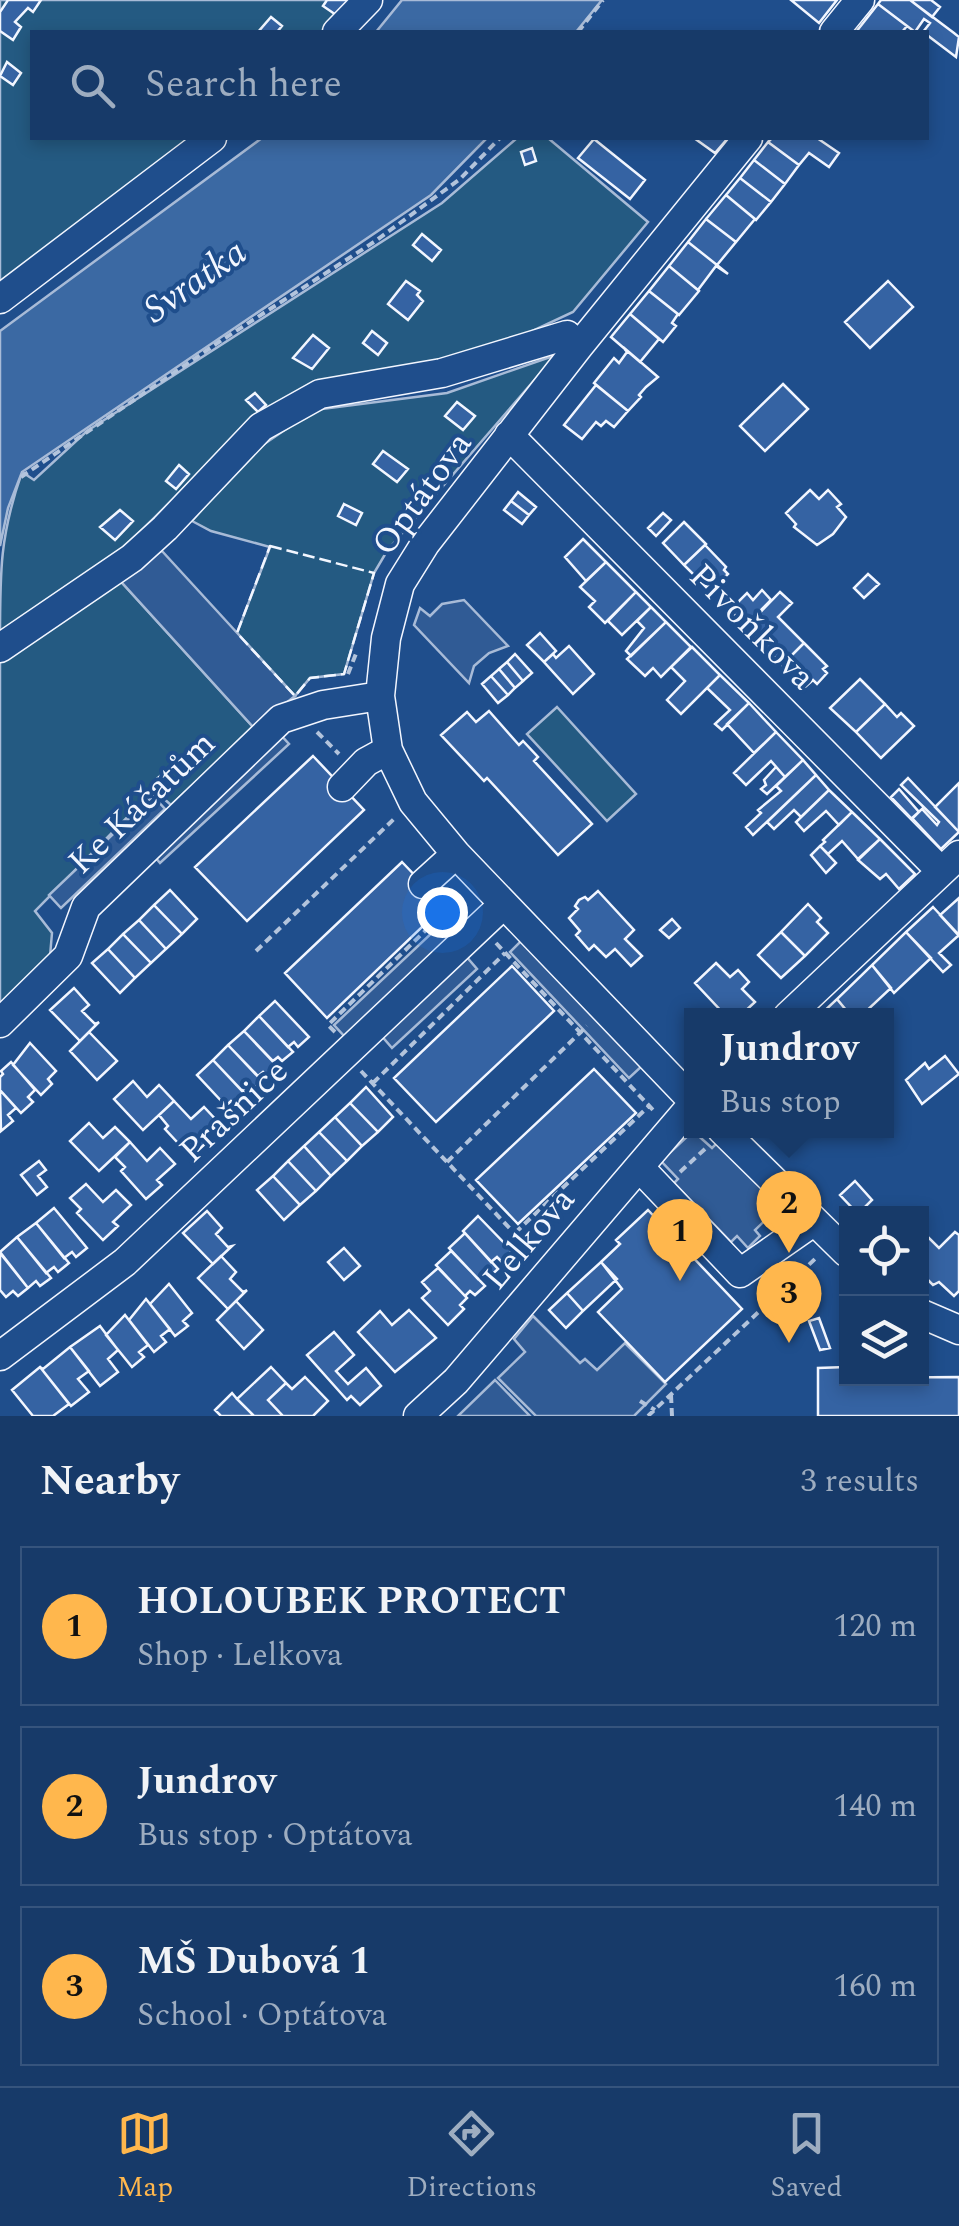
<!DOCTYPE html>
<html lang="en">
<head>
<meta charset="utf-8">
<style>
  :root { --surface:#173a69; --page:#20416f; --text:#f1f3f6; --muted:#9eadc0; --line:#36547d; --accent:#ffb74d }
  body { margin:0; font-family:Spectral,serif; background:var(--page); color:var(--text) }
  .controls { position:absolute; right:30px; bottom:30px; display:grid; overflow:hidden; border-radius:0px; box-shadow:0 5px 15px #0003 }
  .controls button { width:90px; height:90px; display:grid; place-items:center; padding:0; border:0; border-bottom:2px solid var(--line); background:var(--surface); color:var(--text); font:50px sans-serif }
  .you { position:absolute; left:442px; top:912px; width:35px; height:35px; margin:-25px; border:8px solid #fff; border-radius:50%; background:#1a73e8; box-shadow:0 0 0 15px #1a73e833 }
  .badge { display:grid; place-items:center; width:65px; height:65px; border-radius:50%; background:var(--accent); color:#111; font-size:32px; font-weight:700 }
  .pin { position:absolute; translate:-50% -82px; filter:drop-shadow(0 2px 5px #0008) }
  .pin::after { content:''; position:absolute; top:52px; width:35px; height:30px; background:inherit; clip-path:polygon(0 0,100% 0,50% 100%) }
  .popup { position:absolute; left:684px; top:1008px; width:210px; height:130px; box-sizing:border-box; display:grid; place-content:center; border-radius:0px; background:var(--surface); filter:drop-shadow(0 2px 8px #0005); font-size:32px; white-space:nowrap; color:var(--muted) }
  .popup b { font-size:38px; color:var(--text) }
  .popup::after { content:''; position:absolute; left:50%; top:100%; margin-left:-20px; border:20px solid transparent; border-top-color:var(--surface) }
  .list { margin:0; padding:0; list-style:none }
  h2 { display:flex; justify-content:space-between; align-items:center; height:130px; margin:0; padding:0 40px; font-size:42px }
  h2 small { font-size:32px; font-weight:400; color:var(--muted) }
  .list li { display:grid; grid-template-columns:65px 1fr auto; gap:30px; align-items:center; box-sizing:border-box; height:160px; margin:0 20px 20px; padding:0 20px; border:2px solid var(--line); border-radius:0px }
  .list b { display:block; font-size:38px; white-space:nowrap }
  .list p { margin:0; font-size:32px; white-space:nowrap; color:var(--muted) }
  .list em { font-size:32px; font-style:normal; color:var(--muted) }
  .icon { flex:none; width:55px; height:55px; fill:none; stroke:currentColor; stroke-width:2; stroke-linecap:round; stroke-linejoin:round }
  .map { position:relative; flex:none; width:959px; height:1416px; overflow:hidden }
  .search { position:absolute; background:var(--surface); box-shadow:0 5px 15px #0003; left:30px; right:30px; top:30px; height:110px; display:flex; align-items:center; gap:25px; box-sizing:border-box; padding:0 35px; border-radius:0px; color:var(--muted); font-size:38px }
  .sheet { height:670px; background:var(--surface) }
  nav { display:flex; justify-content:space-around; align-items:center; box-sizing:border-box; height:140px; border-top:2px solid var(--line); background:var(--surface); font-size:28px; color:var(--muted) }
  nav a { display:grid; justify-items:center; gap:5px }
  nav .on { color:var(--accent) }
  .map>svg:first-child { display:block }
  .green { fill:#245a82; stroke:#a8bbd7; stroke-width:2.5 }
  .parking { fill:#305b95; stroke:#a8bbd7; stroke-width:2.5 }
  .water { fill:#3b69a3; stroke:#a8bbd7; stroke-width:2.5 }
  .building { fill:#3563a3; stroke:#f2f6ff; stroke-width:2.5 }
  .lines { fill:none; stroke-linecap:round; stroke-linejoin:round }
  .minor-casing { stroke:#f2f6ff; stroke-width:31 }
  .path { stroke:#b3c4dc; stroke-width:4; stroke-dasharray:8 5; stroke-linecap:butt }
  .minor { stroke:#1f4e8c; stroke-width:28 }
  .fence { stroke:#f2f6ff; stroke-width:2.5; stroke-dasharray:12 5; stroke-linecap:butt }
  .labels { text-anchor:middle; stroke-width:8; stroke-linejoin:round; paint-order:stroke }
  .street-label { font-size:35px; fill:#f2f6ff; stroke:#1f4e8c }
  .water-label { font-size:38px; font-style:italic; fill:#f2f6ff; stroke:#1f4e8c }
</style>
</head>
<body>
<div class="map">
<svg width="959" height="1416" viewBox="0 0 959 1416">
  <rect width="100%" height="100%" fill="#1f4e8c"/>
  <path class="green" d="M0,0h359l-29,32h-298v106h174l-206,154z
    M517,138h31l100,84 -75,90 -105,49 -150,24 -88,57 -108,108 -122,88c0,-67 0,-103 22,-166l12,8 53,-49 355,-228z
    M556,355l-169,196 -13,22 -30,101 -34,4 -15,18 -58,-63 33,-86 -59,-16 -19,-10 59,-68 63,-43 133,-17z
    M115,575l139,153 -83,77 -17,-15 -119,121 17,22 -2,23 -50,49v-347z
    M557,707l79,87 -29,27 -80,-87z"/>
  <path class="parking" d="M162,551l133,145 -41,32 -139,-153z
    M464,600l44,46 -19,7 -15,13 -5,17 -55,-58 6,-17 10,8 12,-12z
    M278,732l11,12 -129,119 -10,-12z
    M153,796l12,13 -104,99 -12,-13z
    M437,928l12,13 -103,97 -12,-13z
    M523,939l119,127 -13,12 -119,-126z
    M465,955l12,14 -85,79 -12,-14z
    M693,1131l19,17 6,-6 62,64 -25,24 5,6 -12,12 -11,-12 -6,6 -57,-59 4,-4 -17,-18z
    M533,1316l47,47 5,-4 12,11 28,-27 41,41 -32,32h-98l-38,-38 27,-26 -11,-13z
    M495,1380l35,36h-72z"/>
  <path class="water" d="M402,0h200l-26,32h-200z
    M262,138h225l-56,57 -409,277 -14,36 -8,38v-215z"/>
  <path class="building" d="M8,0h33l-8,12 -5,-4 -13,14 6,5 -8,13 -13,-9v-19z
    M327,0h29l-14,19 -19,-13z
    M791,0h46l-18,23z
    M881,0h29l44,33 5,4 -3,20 -33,-25 7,-9 -6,-4 -9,13 -37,-28z
    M910,0h21l9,7 -8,10z
    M878,4l29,22 -5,6h-46z
    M271,17l11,9 -5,6h-19z
    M7,62l14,11 -8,12 -13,-9z
    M694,138h34l-13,15z
    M772,138h45l22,15 -10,14 -20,-14 -10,12 -31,-23z
    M594,139l51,41 -15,19 -52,-41z
    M768,142l31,23 -14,19 -31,-24z
    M532,148l4,13 -11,4 -4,-13z
    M754,160l31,24 -14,18 -31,-24z
    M740,178l31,24 -15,18 -30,-25z
    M726,195l29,24 -19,23 -30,-23z
    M706,219l30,23 -19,23 -29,-23z
    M422,234l19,16 -9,11 -19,-16z
    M688,242l29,23 11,9 -12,-8 -18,24 -29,-24z
    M669,266l30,25 -20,24 -30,-24z
    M406,281l14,10 -3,4 6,6 -15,19 -20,-16z
    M888,281l25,26 -43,41 -25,-26z
    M649,291l29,23 -6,9 4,3 -13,16 -33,-28z
    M630,314l29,25 -19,23 -29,-25z
    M372,331l15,12 -9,12 -15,-12z
    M313,335l16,13 -17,21 -19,-11z
    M623,347l35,30 -12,10 -7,8 2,2 -13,14 -34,-28 20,-25 5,5 8,-11z
    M783,384l25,25 -43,42 -25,-25z
    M596,385l32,26 -14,16 -8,-6 -5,5 -5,-4 -14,17 -18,-14z
    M255,393l11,12 -8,7 -12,-12z
    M457,402l18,14 -12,14 -18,-14z
    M383,451l25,18 -11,13 -24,-18z
    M179,465l10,9 -13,15 -10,-8z
    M810,490l9,9 9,-9 13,14 -4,3 9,10 -13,17 -16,11 -23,-18 2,-3 -10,-11z
    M518,492l18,15 -7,8 -18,-14z
    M511,501l18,14 -7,9 -18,-14z
    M344,504l18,9 -6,12 -18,-9z
    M120,510l13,11 -18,19 -15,-13z
    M663,513l8,7 -15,16 -8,-8z
    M684,522l22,22 -22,21 -21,-22z
    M583,539l23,23 -20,19 -21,-24z
    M705,545l21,22 -2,3 4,4 -8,8 -4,-5 -10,10 -22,-22z
    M606,562l30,30 -31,31 -16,-16 6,-6 -15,-14z
    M868,574l11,10 -15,14 -10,-10z
    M762,590l9,10 -26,26 -15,-16 17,-17 6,7z
    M636,592l15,15 -29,28 -14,-14z
    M780,592l12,11 -14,14 26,26 -22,22 -36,-38z
    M651,607l15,15 -35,34 -5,-5 18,-23 -7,-7z
    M666,622l25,25 -30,30 -8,-9 -8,8 -18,-17z
    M540,633l16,18 -12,11 -17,-17z
    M804,643l23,23 -4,3 4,4 -10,11 -4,-4 -8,7 -23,-22z
    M569,646l25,28 -21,20 -29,-32 9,-8 3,4z
    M692,647l28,28 -39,39 -14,-14 18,-19 -14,-14z
    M515,654l17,19 -9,8 -16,-19z
    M507,662l16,19 -8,7 -16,-19z
    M499,669l16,19 -7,7 -17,-19z
    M720,675l29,28 -27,27 -7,-6 15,-14 -23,-22z
    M491,676l17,19 -10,8 -16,-19z
    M860,679l25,25 -29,28 -26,-24z
    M749,703l27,29 -22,21 -27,-29z
    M885,704l12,13 4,-4 13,13 -33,32 -25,-26z
    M489,711l30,34 4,-4 15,16 -4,4 58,63 -34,31 -71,-77 -3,3 -43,-46 26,-23 9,10z
    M776,732l27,28 -18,17 -14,-16 -25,24 -12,-12z
    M313,756l51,54 -117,111 -52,-54z
    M803,760l13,15 -63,60 -7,-8 15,-14 -3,-3 23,-19 -5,-5z
    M776,767l9,10 -18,17 -6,-5 5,-4 -2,-5z
    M165,772l10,11 -14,13 -8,-14z
    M816,775l13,15 -28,27 -7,-7 -20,19 -7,-7z
    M908,778l51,54 -18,17 -29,-31 10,-9 15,16 2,-3 -38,-37z
    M959,783v49l-24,-25z
    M899,789l20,23 -7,7 -21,-22z
    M829,790l23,22 -13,13 -13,-14 -22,20 -8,-9z
    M852,812l28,27 -22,20 -16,-18 -14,13 -8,-8 5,-4 -2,-2z
    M880,839l35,35 -16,15 -13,-15 -6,5 -22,-19z
    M820,846l16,17 -10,10 -15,-18z
    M402,862l42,44 -117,112 -42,-45z
    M170,890l27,29 -15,15 -28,-29z
    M598,891l36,39 -9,9 17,17 -11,10 -16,-17 -9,8 -12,-12 -5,5 -13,-15 4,-4 -11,-13 9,-9 -3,-3 4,-6 6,-3 3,3z
    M959,898v38l-19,-21z
    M808,904l13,14 -4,4 11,11 -23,23 -24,-24z
    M154,905l28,29 -16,15 -27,-29z
    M933,907l26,28 -20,18 12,12 -8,7 -37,-40z
    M672,919l8,9 -11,10 -9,-8z
    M139,920l27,29 -15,14 -28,-29z
    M781,932l24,24 -24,22 -23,-23z
    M906,932l25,26 -37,35 -22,-28z
    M123,934l28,29 -16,15 -27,-29z
    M108,949l27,29 -15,15 -28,-30z
    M716,963l14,14 8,-7 11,12 -7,7 13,13 -15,14h-14l-31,-33z
    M872,965l19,23 -30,28h-10l-14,-17z
    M512,966l42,45 -118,111 -42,-44z
    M74,988l15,17 -7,6 13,13 4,-2 -19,19 -30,-31z
    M837,999l14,17h-32z
    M275,1001l34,36 -11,10 -4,-5 -6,5 -29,-31z
    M259,1016l34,36 -11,9 -4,-4 -5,4 -29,-30z
    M244,1031l33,35 -10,10 -4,-4 -5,4 -30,-31z
    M89,1032l28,29 -20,19 -27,-29z
    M30,1043l26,28 -8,8 4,5 -11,11 -28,-30z
    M228,1045l34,36 -11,10 -4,-5 -5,5 -29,-31z
    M945,1056l14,18 -37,30 -16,-24 19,-17 4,6z
    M213,1060l34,36 -11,10 -5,-5 -5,5 -29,-31z
    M11,1062l24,28 -7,7 5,5 -12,11 -21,-23v-13l3,-3 -2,-3z
    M594,1069l42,44 -118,111 -42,-44z
    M133,1081l14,16 12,-12 15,16 -31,29 -29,-31z
    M366,1087l27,30 -15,15 -28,-29z
    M0,1090l16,18 -8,7 5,6 -12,10z
    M174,1101l17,18 13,-12 14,15 -17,16 5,5 -15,14 -26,-28 3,-3 -9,-11z
    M350,1103l28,29 -16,14 -27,-29z
    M335,1117l27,29 -15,15 -28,-29z
    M89,1123l14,15 12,-11 15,15 -31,29 -29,-30z
    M765,1130h29l-11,14 -13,-13 -3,2z
    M319,1132l28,29 -16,15 -27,-30z
    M130,1142l17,19 13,-13 15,16 -18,16 5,5 -16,14 -25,-28 4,-4 -10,-10z
    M304,1146l27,30 -15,15 -28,-30z
    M39,1161l7,9 -8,6 9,11 -10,8 -16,-20z
    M288,1161l28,30 -16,14 -27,-29z
    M273,1176l27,29 -16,15 -27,-30z
    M855,1181l17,19 -14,14 -18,-19z
    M86,1184l17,18 13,-12 15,15 -18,17 5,4 -15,14 -26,-27 4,-4 -11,-11z
    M54,1208l33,40 -11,9 -4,-5 -8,6 -28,-35z
    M648,1210l94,99 -77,73 -67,-70 24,-23 -21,-27 19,-18 -4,-4z
    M207,1211l15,17 -6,6 12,13 4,-1 -19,18 -30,-31z
    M478,1216l34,35 -11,10 -4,-4 -6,5 -28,-31z
    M36,1223l33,40 -11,9 -4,-5 -8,6 -29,-36z
    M955,1232l4,3v56l-5,5 -15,-14 -6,3 -11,-11v-34l6,-3 11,11z
    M465,1233l33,36 -10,9 -4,-4 -6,5 -29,-31z
    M17,1237l34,41 -11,8 -4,-5 -8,7 -28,-36z
    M344,1248l16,18 -16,14 -16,-18z
    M451,1251l34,35 -10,9 -5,-4 -5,5 -29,-31z
    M0,1253l28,35 -10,8 -5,-5 -7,6 -6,-7z
    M221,1256l15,16 -6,7 13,13 4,-2 -19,19 -30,-31z
    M601,1262l16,17 -34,32 -16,-18z
    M438,1268l29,30 -7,7 4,4 -16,16 -26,-27 8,-7 -8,-9z
    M169,1284l23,29 -9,8 5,5 -13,10 -25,-32z
    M567,1293l16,18 -17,17 -17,-18z
    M146,1299l24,30 -9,7 5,6 -12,10 -25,-32z
    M236,1301l27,29 -19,19 -27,-29z
    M409,1310l27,28 -41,34 -37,-40 22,-21 12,14z
    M125,1315l23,30 -9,7 5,5 -12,10 -26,-32z
    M819,1318l11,30 -10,2 -11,-29z
    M100,1326l18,24 -10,9 10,13 -18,14 -30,-39z
    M334,1332l20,23 -18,16 12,13 18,-16 15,18 -21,19 -9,-9 -4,4 -40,-45z
    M70,1347l19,24 -11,8 11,13 -18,14 -31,-39 3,2z
    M40,1367l29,37 -16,12h-20l-21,-26z
    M271,1367l15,16 -18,17 15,16h-29l-17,-17z
    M846,1367v11l113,-1v39h-141v-48z
    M305,1377l23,24 -15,15h-30l-15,-16 18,-17 6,6z
    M232,1393l5,6 17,17h-33l-6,-6z"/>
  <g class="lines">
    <defs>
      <path id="minor" d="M337,32l31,-32
        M834,32l26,-32
        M0,299l212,-161
        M509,435l432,436
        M0,648l132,-90 33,-30 96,-101 59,-33 122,-21 125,-38 12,11
        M342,787l24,-25 22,-12
        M423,884l33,-30
        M788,1016l171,-161
        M0,1023l68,-67 18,-49 195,-188 42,-14 57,-9
        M692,1100l-236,-246 -43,-52 -25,-52 -8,-54 6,-58 14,-54 25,-40 154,-198 169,-208
        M722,1130l124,122
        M639,1167l101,106 73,-51
        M922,1314l37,16
        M0,1356l125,-94 379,-358
        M418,1416l38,-35 236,-276"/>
    </defs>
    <use href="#minor" class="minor-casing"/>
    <path class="path" d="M578,32l25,-32
      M21,477l201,-137 152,-98 86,-63 40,-41
      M348,674l9,-23
      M317,732l22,22
      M496,943l158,168
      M256,951l138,-132
      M335,1032l-7,-7 128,-124
      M361,1071l172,182
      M373,1083l132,-130
      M447,1162l140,-136
      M680,1172l26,-24
      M515,1233l134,-127
      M671,1395l1,21
      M640,1401l15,9
      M648,1416l168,-158"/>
    <use href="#minor" class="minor"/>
    <path class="fence" d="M270,546l104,27 -30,101 -34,4 -15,18 -58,-63z"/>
  </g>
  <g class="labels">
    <g class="street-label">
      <text transform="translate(421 493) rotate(-54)" y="12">Optátova</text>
      <text transform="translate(753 626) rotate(45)" y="12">Pivoňkova</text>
      <text transform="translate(141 802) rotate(-44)" y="12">Ke Káčatům</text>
      <text transform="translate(233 1110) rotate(-43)" y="12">Prašnice</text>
      <text transform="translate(528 1238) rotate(-50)" y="12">Lelkova</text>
    </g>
    <g class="water-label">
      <text transform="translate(194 280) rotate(-35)" y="13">Svratka</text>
    </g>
  </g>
</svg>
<div class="controls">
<button><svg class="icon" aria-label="locate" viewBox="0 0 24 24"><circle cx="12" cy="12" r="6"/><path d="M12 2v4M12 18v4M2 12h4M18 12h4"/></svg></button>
<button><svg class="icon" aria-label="layers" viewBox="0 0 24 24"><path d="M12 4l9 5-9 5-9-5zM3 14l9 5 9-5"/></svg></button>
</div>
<div class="you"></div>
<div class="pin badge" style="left:680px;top:1281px">1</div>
<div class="pin badge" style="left:789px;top:1253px">2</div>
<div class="popup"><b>Jundrov</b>Bus stop</div>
<div class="pin badge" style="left:789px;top:1343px">3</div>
<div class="search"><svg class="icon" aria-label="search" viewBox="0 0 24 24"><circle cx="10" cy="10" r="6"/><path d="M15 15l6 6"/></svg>Search here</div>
</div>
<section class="sheet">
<h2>Nearby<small>3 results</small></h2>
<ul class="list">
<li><span class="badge">1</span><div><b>HOLOUBEK PROTECT</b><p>Shop · Lelkova</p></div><em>120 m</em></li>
<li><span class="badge">2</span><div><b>Jundrov</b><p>Bus stop · Optátova</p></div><em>140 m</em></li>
<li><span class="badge">3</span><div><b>MŠ Dubová 1</b><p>School · Optátova</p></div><em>160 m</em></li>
</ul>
</section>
<nav>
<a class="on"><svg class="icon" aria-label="map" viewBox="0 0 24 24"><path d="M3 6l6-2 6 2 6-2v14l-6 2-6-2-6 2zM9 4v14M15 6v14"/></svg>Map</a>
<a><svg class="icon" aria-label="directions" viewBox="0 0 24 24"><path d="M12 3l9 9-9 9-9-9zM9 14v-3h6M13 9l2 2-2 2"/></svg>Directions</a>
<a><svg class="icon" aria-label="saved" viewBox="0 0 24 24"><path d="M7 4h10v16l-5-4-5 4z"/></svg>Saved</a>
</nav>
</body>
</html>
